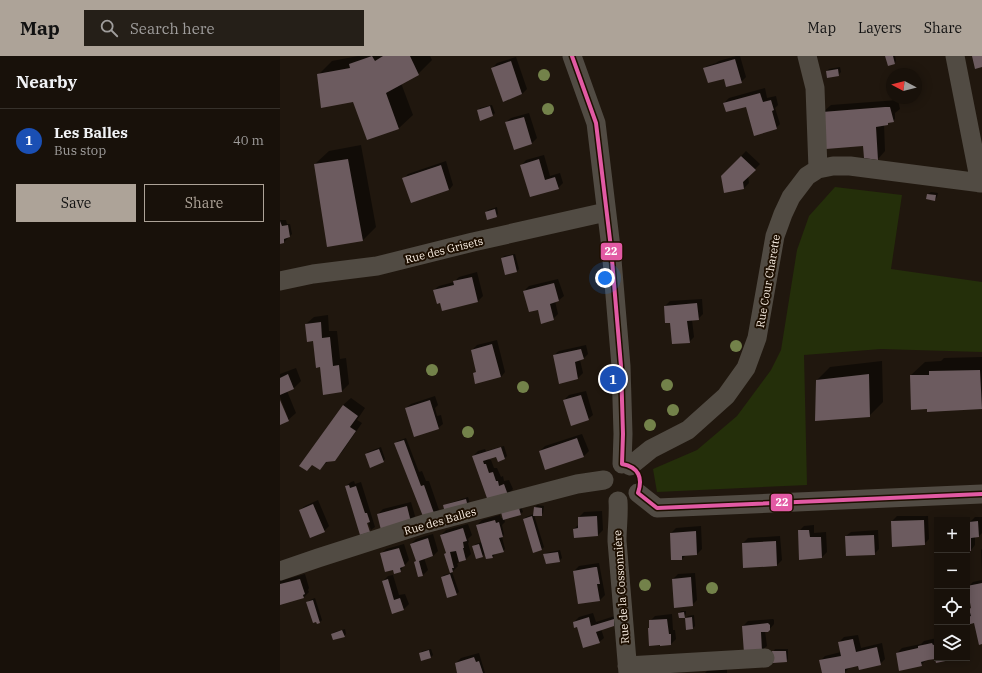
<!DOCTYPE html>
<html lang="en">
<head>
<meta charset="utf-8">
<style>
  :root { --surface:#18110a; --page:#251f18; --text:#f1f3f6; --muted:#9f9d9c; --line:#36312b; --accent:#ada398 }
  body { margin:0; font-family:"IBM Plex Serif",serif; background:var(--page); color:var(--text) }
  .controls { position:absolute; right:12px; bottom:12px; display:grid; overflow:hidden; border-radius:0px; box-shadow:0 2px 10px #0003 }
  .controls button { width:36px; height:36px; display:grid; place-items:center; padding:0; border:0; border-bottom:1px solid var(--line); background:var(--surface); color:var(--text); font:20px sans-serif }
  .compass { position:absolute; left:606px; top:12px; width:36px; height:36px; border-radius:50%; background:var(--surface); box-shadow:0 2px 10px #0003; rotate:277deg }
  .you { position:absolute; left:325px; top:222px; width:14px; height:14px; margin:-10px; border:3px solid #fff; border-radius:50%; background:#1a73e8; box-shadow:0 0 0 6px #1a73e833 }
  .badge { display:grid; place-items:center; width:26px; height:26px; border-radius:50%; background:var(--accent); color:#fff; font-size:13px; font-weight:700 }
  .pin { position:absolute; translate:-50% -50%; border:2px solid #fff; box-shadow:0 1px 4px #0006 }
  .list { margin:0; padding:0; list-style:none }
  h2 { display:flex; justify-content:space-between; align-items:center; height:52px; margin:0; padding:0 16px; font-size:17px }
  h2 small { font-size:13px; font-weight:400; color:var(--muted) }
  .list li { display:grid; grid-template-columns:26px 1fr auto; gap:12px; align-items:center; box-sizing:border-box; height:64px; padding:0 16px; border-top:1px solid var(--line) }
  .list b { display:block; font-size:15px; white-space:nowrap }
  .list p { margin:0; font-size:13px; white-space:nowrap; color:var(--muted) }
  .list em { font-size:13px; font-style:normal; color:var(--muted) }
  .actions { display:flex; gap:8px; padding:12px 16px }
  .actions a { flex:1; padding:9px 0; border:1px solid var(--accent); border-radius:0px; text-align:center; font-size:14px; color:var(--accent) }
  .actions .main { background:var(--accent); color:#111 }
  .icon { flex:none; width:22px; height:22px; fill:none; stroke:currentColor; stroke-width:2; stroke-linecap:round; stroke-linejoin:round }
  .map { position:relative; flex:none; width:702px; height:617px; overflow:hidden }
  header { display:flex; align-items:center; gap:24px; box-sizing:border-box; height:56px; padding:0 20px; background:var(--accent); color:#111 }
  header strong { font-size:19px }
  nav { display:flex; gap:22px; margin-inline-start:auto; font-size:14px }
  .search { width:280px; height:36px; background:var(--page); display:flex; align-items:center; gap:10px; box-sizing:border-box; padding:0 14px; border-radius:0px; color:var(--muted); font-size:15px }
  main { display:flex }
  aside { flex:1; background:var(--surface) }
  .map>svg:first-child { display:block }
  .green { fill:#242f0a }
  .shadow { fill:#0007 }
  .building { fill:#6c5b5f }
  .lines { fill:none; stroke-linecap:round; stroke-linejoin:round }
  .minor { stroke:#514b43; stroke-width:19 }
  .bus-1-casing { stroke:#1d0f01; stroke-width:7 }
  .bus-1 { stroke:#e25aa4; stroke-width:4 }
  .tree { fill:#73824a }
  .labels { text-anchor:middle; stroke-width:4; stroke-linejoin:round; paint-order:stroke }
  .street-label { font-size:11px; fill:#f9eee3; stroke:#1d0f01 }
  .line-badge { stroke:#1d0f01; stroke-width:1.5 }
  .badge-label { font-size:11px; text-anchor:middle; font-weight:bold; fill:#fff }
</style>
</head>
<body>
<header>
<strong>Map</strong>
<div class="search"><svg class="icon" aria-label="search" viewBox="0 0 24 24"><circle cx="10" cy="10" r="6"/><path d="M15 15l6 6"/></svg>Search here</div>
<nav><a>Map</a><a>Layers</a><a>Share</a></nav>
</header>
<main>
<aside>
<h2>Nearby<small></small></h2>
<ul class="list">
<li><span class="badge" style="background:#1a4fb4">1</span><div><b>Les Balles</b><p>Bus stop</p></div><em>40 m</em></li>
</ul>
<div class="actions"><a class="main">Save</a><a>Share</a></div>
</aside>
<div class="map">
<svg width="702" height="617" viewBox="0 0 702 617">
  <rect width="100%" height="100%" fill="#20170e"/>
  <path class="green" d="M555,131l67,8 -11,74 91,13v70l-101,-3 -77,6 3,130 -150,7 -4,-23 44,-19 40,-34 34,-46 10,-20 16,-100 12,-34z"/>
  <path class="shadow" d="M78,0h72l2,4 -14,14 -17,9 12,32 -14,13 -32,11 -13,-38 -36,-26 14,-14z
    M456,0h4l6,21 -5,5 -17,-5 -19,-9 2,-2 9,-3 3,-2z
    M606,0h9l1,5 -2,3z
    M236,1l11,32 -5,5 -19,6 -11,-32 5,-5z
    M560,11l1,5 -3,3 -11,-4 2,-2z
    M485,32l2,10 9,-2 2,9 -3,3 5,16 -5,5 -28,-24 -23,-2 5,-5z
    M618,44l2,9 -5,4v6l-2,2 -9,3 1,27 -7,8 -13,-2 -1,-12 -41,-33 8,-7z
    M212,49l3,8 -2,2 -12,4 -3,-8 2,-3z
    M249,57l8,25 -5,5 -17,5 -9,-26 5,-4z
    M81,89l15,82 -13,13 -48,-76 14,-13z
    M466,95l14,13 -12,12 1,7 -5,5 -19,3 -3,-15z
    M264,99l6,21 10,-3 3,10 -5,5 -36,-23 4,-5z
    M166,105l7,24 -4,5 -46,-11 5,-5z
    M651,136l7,1 -1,4 -2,3 -7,-6z
    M217,151l1,7 -2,2 -10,-4 2,-2z
    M0,164h6l1,4h3l2,10 -8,8 -4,1z
    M235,198l4,15 -2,2 -15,-13 2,-2z
    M197,216l6,24 -5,5 -36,8 -1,-7 -7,-12 5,-4 15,-4 5,-5z
    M278,223l6,17 -5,4 -4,1 3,13 -5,5 -15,-10 -14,-18 5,-5z
    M422,243l1,15 -5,5 -6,1 2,17 -5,5 -18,-20 -6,-16 5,-5z
    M48,259l1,16h8l3,28 6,-1 3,26 -7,7 -21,-25 -7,-26 -8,-16 8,-7z
    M217,284l8,32 -4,5 -27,-3 3,-3 -5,-21 5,-5z
    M306,289l2,9 -5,5 -3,1 3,13 -5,5 -24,-23 5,-4z
    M702,301v51h-1l-70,-33 14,-13 16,-1 3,-3z
    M602,305l1,41 -14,14 -52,-36 13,-13z
    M16,312l5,13 -8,8 -6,2 9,22 -8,7 -8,3v-21l6,16h2l-8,-21v-23z
    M306,335l7,24 -5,4 -24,-19 5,-5z
    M155,340l3,9 -3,3 2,8 4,-1 2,9 -5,4 -32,-20 5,-4z
    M71,342l14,10 -8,12 5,3 -20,29 -8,8 -7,2 -7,7 23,-64z
    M302,378l7,17 -5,5 -38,12 -6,-17 5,-5z
    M126,382l13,34 3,-1 4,10h3l10,29 -5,5 -38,-72 2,-2z
    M224,390l3,10 -2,2 -7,2 -1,-4 -9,2 1,2h2l3,8h3l4,9 2,-1 1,5 5,-1 4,9 -5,5 -19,6 -16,-44 5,-5 7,-2 1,2z
    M101,391l4,12 -2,2 -17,-6 2,-3z
    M74,425l1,3 6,-2 14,45 -4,3 -3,-8 -22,-36 5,-4z
    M188,441l2,7 -26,2 3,-2z
    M38,444l11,26 -5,5 -24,-21 5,-4z
    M131,446l4,14 -4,5 -33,-7 5,-5z
    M257,449l7,1 -1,7 -2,2h-7l10,32 -3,3 -17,-31 2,-2 8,-3 1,-6z
    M241,450l2,6 -3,2 -16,5 1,3 -3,3 2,10 -2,2 3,12 -2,2 -9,2 1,1 -2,3 -7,1 -1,-4 -3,2 -9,-9 3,-3 6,-2 -5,-17 5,-5 18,-5 1,3h3z
    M322,455l1,19 -5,5 -24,2v-8l5,-5v-7l5,-5z
    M617,460h31l1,23 -5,5 -32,-23z
    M695,461h7v16l-3,3h-4v9l-4,5h-4v-24l3,-1v-3z
    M188,468l4,11 -4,4 1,3 -1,1 3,11 -5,5 -8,2 1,1 -2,2 1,2 -6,6 7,20 -3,2 -14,-17 2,-2 7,-2 -6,-19 2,-1 -6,-18 5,-5z
    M534,469v8l12,-1 1,20 -5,5 -23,-26 5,-5z
    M421,470l1,23 -5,5 -11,1 -4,4 -11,-26 5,-5z
    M598,474l1,19 -5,5 -28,-18 5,-4z
    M153,478l5,17 -5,5 -9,2 4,12 -5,5 -12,-31 5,-5z
    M500,480l2,24 -5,5 -33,2 -1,-24 5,-5z
    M124,488l5,16 -4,5 -3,1v3l-2,2 -7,-2 -12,-15 5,-5z
    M702,493v23l-1,-22z
    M280,494l2,8 -3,3 -15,-6 2,-2z
    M319,507l6,32 -5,5 -26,-29 5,-5z
    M415,517l2,27 -5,5 -19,-26 5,-5z
    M25,518l4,14 -1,2 1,2 -5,5 -24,6v-22z
    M113,519l6,20 6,-1 4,10 -5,5 -11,3 -10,-31 5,-5z
    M702,524v63l-7,-21 -8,2v-10l4,-1 1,-6 -4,-20 5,-5z
    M35,542l7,22 -2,2 -12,-20 2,-2z
    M401,555h5v3l-2,3 -5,-4z
    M313,557l3,9 22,-7 1,5 -5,5 -13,4 3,9 -5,4 -22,-16 -3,-4 5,-5z
    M392,558l1,16h2l1,9 -5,5 -21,-16v-7l5,-5z
    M414,559l1,11 -3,3 -6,-11 2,-2z
    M493,563l1,1v4l-6,7h-3l2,15 -5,4 -17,2 -2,-26 5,-5z
    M65,573l1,5 -2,2 -12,-2 3,-2z
    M578,579l3,13 21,-5 3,16 -5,5 -21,1 -9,2 -5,5 -4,1h-18l-3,-12 5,-5 16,-4 -2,-10 5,-5z
    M657,582v20h17l-17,4 -1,-4 -10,2 -5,5 -24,-12 5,-5 19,-4 3,-3z
    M151,593l2,6 -2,2 -9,2 -2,-5 2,-3z
    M495,593h13v10l-2,2 -13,-9z
    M199,597l6,20h-27l-2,-10 5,-5z
    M447,612v5h-22l4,-4z"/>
  <path class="building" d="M92,0l3,5 8,-5h27l9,19 -33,18 13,36 -32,11 -14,-38 -32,6 -4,-34 33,-6 -1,-4z
    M605,0h8l2,8 -7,2z
    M692,0h10v11l-7,2z
    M455,3l7,24 -16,4 -2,-8 -16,4 -5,-15z
    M231,5l11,33 -19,8 -12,-34z
    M558,13l1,7 -12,2 -1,-7z
    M480,37l3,9 8,-2 3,10 -2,1 5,18 -23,7 -8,-29 -20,5 -3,-9z
    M210,50l3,10 -13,5 -3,-11z
    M605,51h5l4,15 -6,1v2l-12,2 2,33 -14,-2 -1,-12 -37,3 -4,-37z
    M244,61l8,27 -18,6 -9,-28z
    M461,100l15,14 -13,12 1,7 -20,4 -3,-17z
    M68,103l15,82 -36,6 -13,-83z
    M259,103l6,21 10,-3 4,12 -29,8 -10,-32z
    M161,109l8,25 -38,13 -9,-25z
    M647,138l9,1 -1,6 -9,-2z
    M215,153l2,8 -10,3 -2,-8z
    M0,165l2,5 6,-1 2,12 -6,2v4l-4,1z
    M233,199l4,17 -12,3 -4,-17z
    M192,221l6,25 -36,9 -2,-8 -3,1 -4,-14 21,-5 -1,-4z
    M274,227l5,18 -9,3 4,16 -13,4 -3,-14 -9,2 -6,-21z
    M417,247l2,17 -12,1 3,22 -18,1 -2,-21h-5l-1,-17z
    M41,266l1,16 8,-1 3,29 6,-1 3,27 -19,3 -3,-28 -4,1 -3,-27 -6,1 -2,-18z
    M212,288l9,33 -26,7 -2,-11 3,-1 -5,-22z
    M301,293l3,10 -9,3 3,17 -19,5 -6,-29z
    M700,314l2,39 -55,3v-3l-16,1 -1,-35h19v-4z
    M8,318l6,15 -14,6v-17z
    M589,318l1,43 -55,4 1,-41z
    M301,339l8,25 -18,6 -8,-26z
    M0,344l9,21 -9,4z
    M150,344l9,29 -25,8 -9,-29z
    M63,349l15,11 -8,11 6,4 -21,30 -9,1 -6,8 -8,-5 -5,6 -8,-5z
    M297,382l7,19 -39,13 -6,-19z
    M124,384l17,46 3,-1 11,31 -11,3 -30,-76z
    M221,391l4,12 -7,3 -2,-5 -13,4 1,3h2l3,9 4,-1 3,9h2l1,5 5,-2 4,11 -20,6 -16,-45z
    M99,393l5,13 -14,6 -5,-14z
    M69,429l1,3 6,-2 9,27h2l3,9 -3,1 3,9 -10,3 -15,-49z
    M186,443l2,8 -23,6 -2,-8z
    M33,448l12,28 -15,6 -11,-28z
    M127,450l4,16 -30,8 -4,-16z
    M254,451l8,1v8h-9z
    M239,452l2,7 -18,5 -2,-8z
    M252,460l10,34 -9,3 -10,-34z
    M317,460l1,20 -24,2 -1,-9 5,-1v-11z
    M215,464l1,3 3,-1 4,15 -4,1 5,14 -12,3 1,3 -7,1 -10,-34z
    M644,464l1,25 -33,2 -1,-26z
    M698,465l1,16 -8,1v13h-4v-21h3l-1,-8z
    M183,472l4,13 -4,1 1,6h-1l3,12 -7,2 -3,-11 -6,1 4,16h-2l1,4 -3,1 -6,-19 2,-1 -6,-18z
    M518,474h11l1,7h11l1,21 -23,2z
    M416,475l1,24 -15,1v4h-11l-1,-27z
    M594,479l1,20 -29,1 -1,-20z
    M148,482l5,18 -14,5 4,15 -5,1 -4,-15 2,-1 -6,-17z
    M496,485l1,25 -34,2 -1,-25z
    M199,488l4,13 -7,2 -4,-13z
    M119,492l6,18 -5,2 1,4 -7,2 -1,-4 -8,2 -5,-19z
    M278,496l2,10 -14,2 -3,-10z
    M315,511h2l3,17h-3l3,17 -22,3 -5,-33z
    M170,518l7,21 -10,3 -6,-21z
    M411,521l2,29 -19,2 -2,-29z
    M20,523l5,15 -2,1 1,3 -24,7v-21z
    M108,523l6,21 6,-2 4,12 -12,4 -10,-33z
    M702,527v61l-3,1 -5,-22 -7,2v-8l4,-1 -2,-7 2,-1 -4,-22z
    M33,544l7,23 -3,1 -1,-2 -3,1 -7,-21z
    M404,556l1,6 7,-1 1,12 -7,1 -1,-12h-6l-1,-5z
    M309,561l2,9 23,-7v7l-18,6 4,11 -17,5 -6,-21 -3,1 -1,-6z
    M387,563l2,15h2v11l-11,1v-1l-11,1 -1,-18h1v-8z
    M488,567l2,2v5l-2,2h-7l1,19 -18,2 -2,-27z
    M62,574l3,7 -12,3 -2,-6z
    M573,583l3,13 21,-5 4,18 -22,5 -1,-4 -13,3v4h-23l-3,-13 22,-4 -3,-14z
    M652,587l1,2 4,-1v14l18,1 -19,4 -1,-4 -7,1 -7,2 1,4 -23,5 -3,-18 22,-5v-2z
    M149,594l2,8 -10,3 -2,-8z
    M492,595h14l1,11 -14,1z
    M194,601l2,5 3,-1 4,12h-26l-2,-10z"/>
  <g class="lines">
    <path class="minor" d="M292,0l24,67 15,125 10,118 2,68 -1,30
      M527,0l8,32 3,81
      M675,0l25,127
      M0,225l33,-7 64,-8 96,-24 133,-30
      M350,410l21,-17 37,-19 38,-34 20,-28 11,-30 18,-102 8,-22 8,-17 16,-21 11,-7 15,-3h17l132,17
      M358,437l19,15 325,-14
      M338,445c1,13 -1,27 -1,40l11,132
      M0,515l38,-13 106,-34 153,-40 27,-4
      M347,610l138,-8"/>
    <defs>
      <path id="bus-1" d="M292,0l24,67 15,125 10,118 2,68 -1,30c17,3 21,14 16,29l19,15 325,-14"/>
    </defs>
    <use href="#bus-1" class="bus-1-casing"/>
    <use href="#bus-1" class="bus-1"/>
  </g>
  <g class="tree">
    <circle cx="264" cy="19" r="6"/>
    <circle cx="268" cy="53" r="6"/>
    <circle cx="456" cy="290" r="6"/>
    <circle cx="152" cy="314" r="6"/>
    <circle cx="387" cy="329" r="6"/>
    <circle cx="243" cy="331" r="6"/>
    <circle cx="393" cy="354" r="6"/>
    <circle cx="370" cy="369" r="6"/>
    <circle cx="188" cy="376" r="6"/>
    <circle cx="365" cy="529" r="6"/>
    <circle cx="432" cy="532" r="6"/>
  </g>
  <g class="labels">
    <g class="street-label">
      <text transform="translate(164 194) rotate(-14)" y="4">Rue des Grisets</text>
      <text transform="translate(488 225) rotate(-80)" y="4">Rue Cour Charette</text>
      <text transform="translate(160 465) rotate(-16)" y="4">Rue des Balles</text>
      <text transform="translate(341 531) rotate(-94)" y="4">Rue de la Cossonnière</text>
    </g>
  </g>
  <g class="line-badge">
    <rect x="320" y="186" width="23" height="19" rx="4" fill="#e25aa4"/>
    <rect x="490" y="437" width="23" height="19" rx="4" fill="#e25aa4"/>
  </g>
  <g class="badge-label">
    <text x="331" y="199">22</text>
    <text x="502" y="450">22</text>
  </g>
</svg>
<div class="controls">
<button>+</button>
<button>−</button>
<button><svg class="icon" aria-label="locate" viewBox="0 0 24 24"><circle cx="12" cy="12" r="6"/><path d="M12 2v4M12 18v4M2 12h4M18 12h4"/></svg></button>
<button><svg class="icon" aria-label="layers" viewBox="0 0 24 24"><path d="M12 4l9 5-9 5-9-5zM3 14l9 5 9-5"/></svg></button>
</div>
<svg class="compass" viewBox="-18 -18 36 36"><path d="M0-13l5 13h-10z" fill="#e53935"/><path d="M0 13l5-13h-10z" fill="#9f9d9c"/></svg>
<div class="you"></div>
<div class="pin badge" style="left:333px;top:323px;background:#1a4fb4">1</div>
</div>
</main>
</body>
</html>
